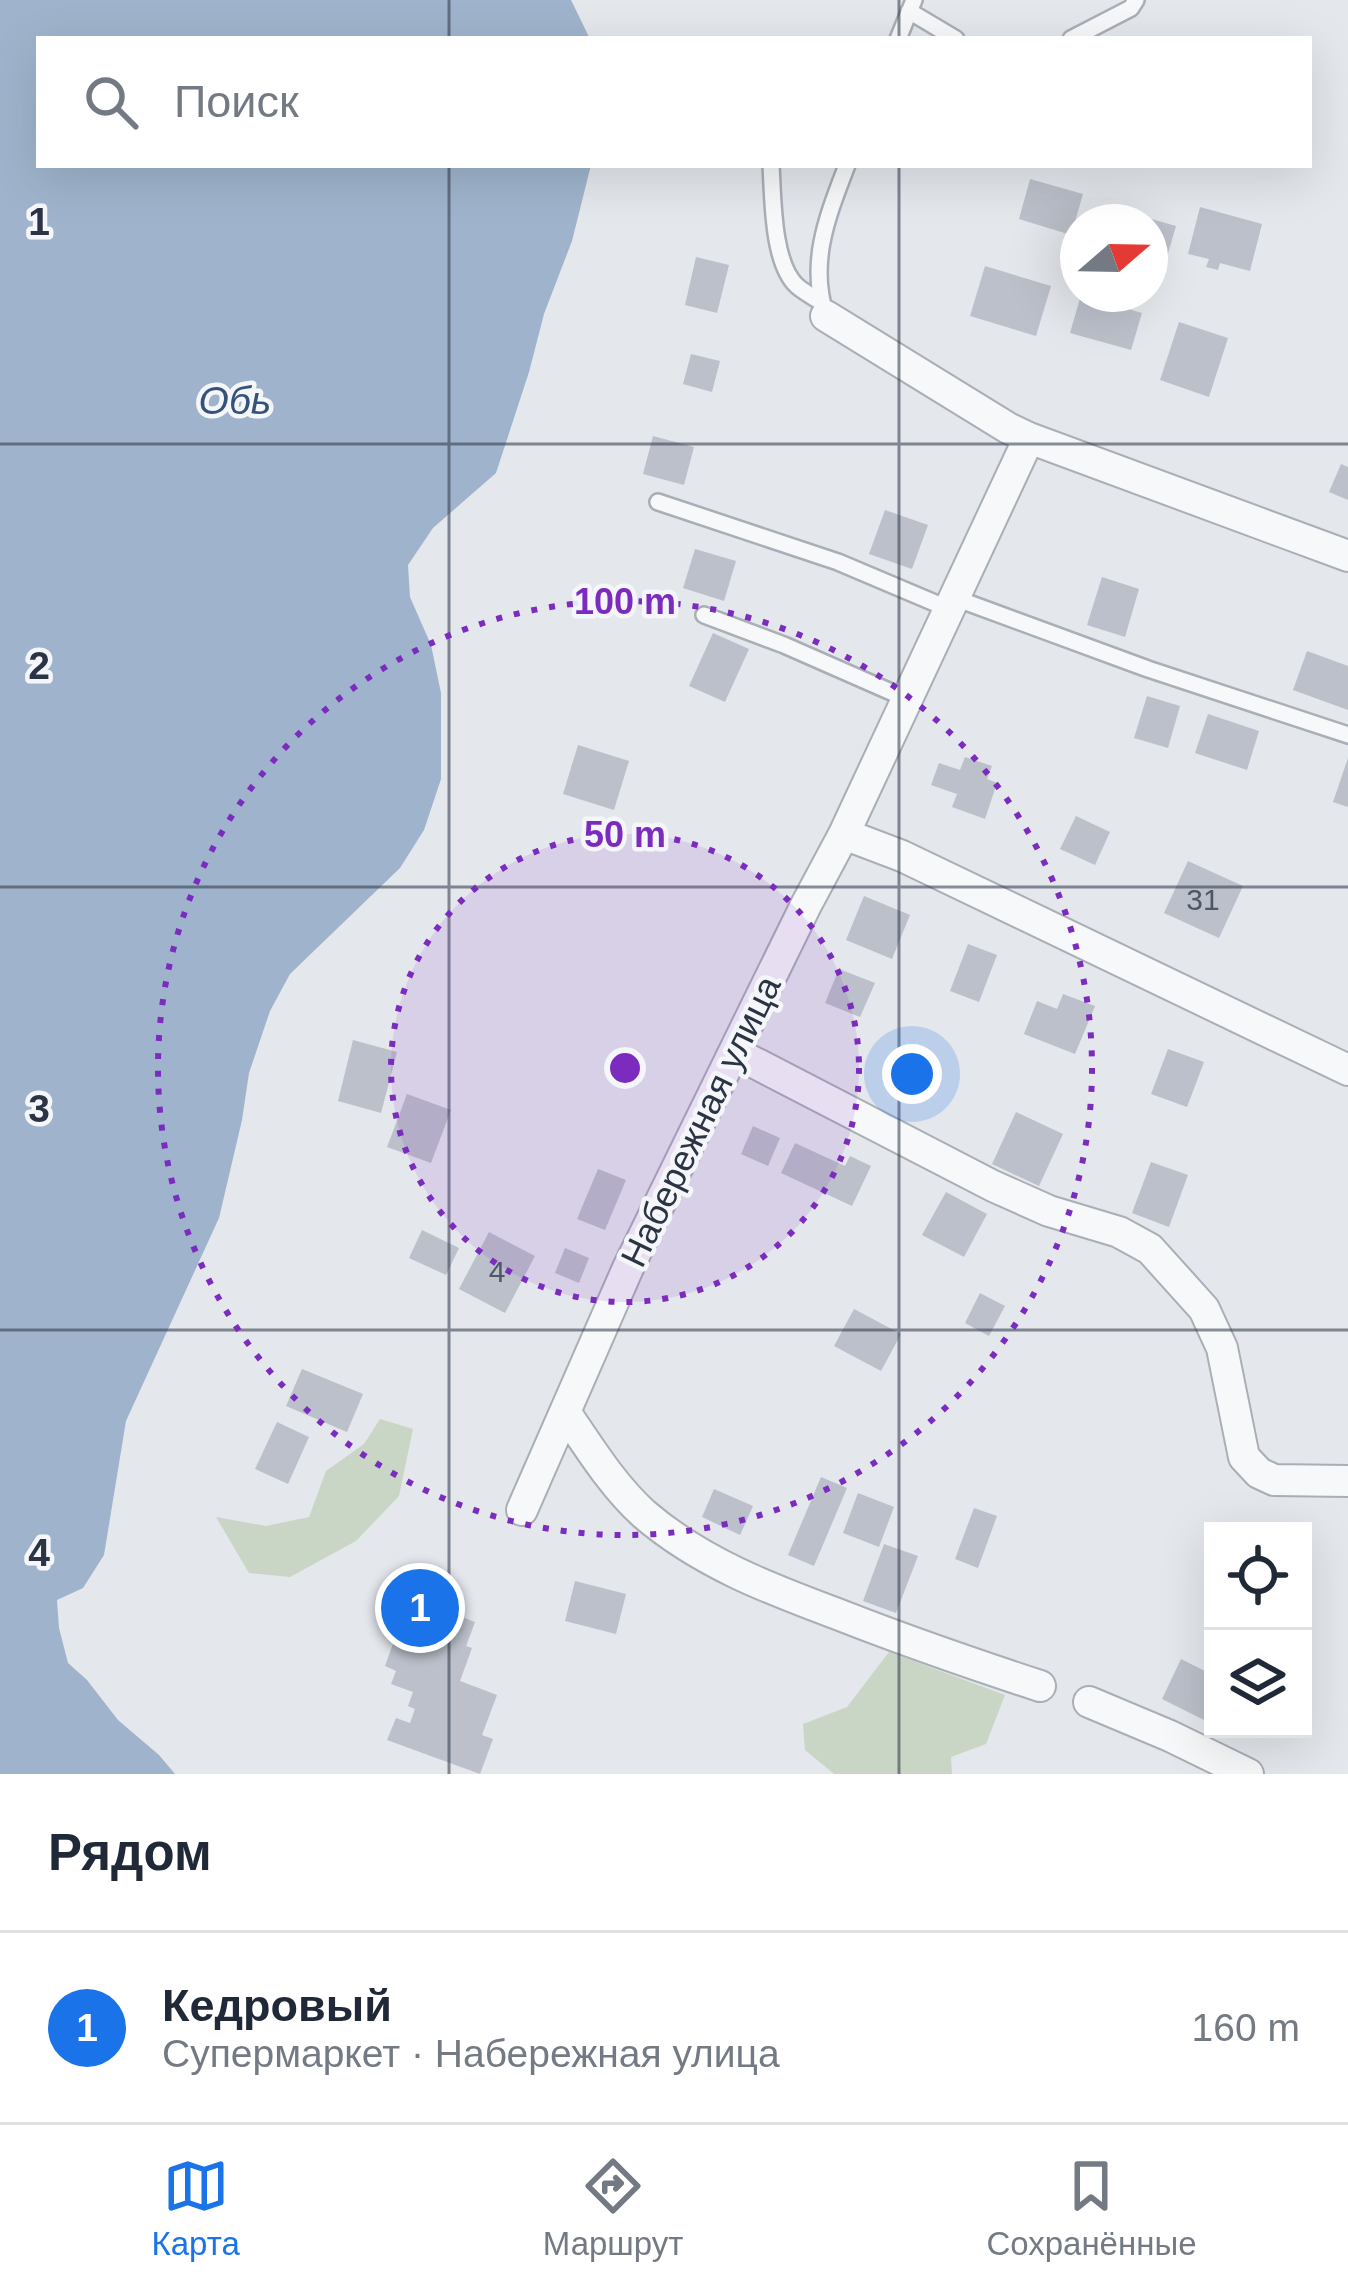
<!DOCTYPE html>
<html lang="ru">
<head>
<meta charset="utf-8">
<style>
  :root { --surface:#fff; --page:#f2f2f3; --text:#1f2937; --muted:#747a83; --line:#e0e1e3; --accent:#1a73e8 }
  body { margin:0; font-family:Helvetica,sans-serif; background:var(--page); color:var(--text) }
  .controls { position:absolute; right:36px; bottom:36px; display:grid; overflow:hidden; border-radius:0px; box-shadow:0 12px 48px #0002 }
  .controls button { width:108px; height:108px; display:grid; place-items:center; padding:0; border:0; border-bottom:3px solid var(--line); background:var(--surface); color:var(--text); font:60px sans-serif }
  .compass { position:absolute; left:1060px; top:204px; width:108px; height:108px; border-radius:50%; background:var(--surface); box-shadow:0 12px 48px #0002; rotate:70deg }
  .you { position:absolute; left:912px; top:1074px; width:42px; height:42px; margin:-30px; border:9px solid #fff; border-radius:50%; background:#1a73e8; box-shadow:0 0 0 18px #1a73e833 }
  .badge { display:grid; place-items:center; width:78px; height:78px; border-radius:50%; background:var(--accent); color:#fff; font-size:39px; font-weight:700 }
  .pin { position:absolute; translate:-50% -50%; border:6px solid #fff; box-shadow:0 3px 12px #0006 }
  .list { margin:0; padding:0; list-style:none }
  h2 { display:flex; justify-content:space-between; align-items:center; height:156px; margin:0; padding:0 48px; font-size:51px }
  h2 small { font-size:39px; font-weight:400; color:var(--muted) }
  .list li { display:grid; grid-template-columns:78px 1fr auto; gap:36px; align-items:center; box-sizing:border-box; height:192px; padding:0 48px; border-top:3px solid var(--line) }
  .list b { display:block; font-size:45px; white-space:nowrap }
  .list p { margin:0; font-size:39px; white-space:nowrap; color:var(--muted) }
  .list em { font-size:39px; font-style:normal; color:var(--muted) }
  .icon { flex:none; width:66px; height:66px; fill:none; stroke:currentColor; stroke-width:2; stroke-linecap:round; stroke-linejoin:round }
  .map { position:relative; flex:none; width:1348px; height:1774px; overflow:hidden }
  .search { position:absolute; background:var(--surface); box-shadow:0 12px 48px #0002; left:36px; right:36px; top:36px; height:132px; display:flex; align-items:center; gap:30px; box-sizing:border-box; padding:0 42px; border-radius:0px; color:var(--muted); font-size:45px }
  .sheet { height:348px; background:var(--surface) }
  nav { display:flex; justify-content:space-around; align-items:center; box-sizing:border-box; height:168px; border-top:3px solid var(--line); background:var(--surface); font-size:33px; color:var(--muted) }
  nav a { display:grid; justify-items:center; gap:6px }
  nav .on { color:var(--accent) }
  .map>svg:first-child { display:block }
  .green { fill:#c9d6c5 }
  .water { fill:#9fb4cc }
  .building { fill:#bbc0ca }
  .lines { fill:none; stroke-linecap:round; stroke-linejoin:round }
  .lane-casing { stroke:#a9aeb7; stroke-width:20 }
  .street-casing { stroke:#a9aeb7; stroke-width:34 }
  .lane { stroke:#f7f8fa; stroke-width:15 }
  .street { stroke:#f7f8fa; stroke-width:30 }
  .grid { fill:none; stroke:#2b3445; stroke-width:3; stroke-opacity:0.55 }
  .ring { fill:none; stroke:#7b2cbf; stroke-width:6; stroke-dasharray:6 12 }
  .labels { text-anchor:middle; stroke-width:9; stroke-linejoin:round; paint-order:stroke }
  .number-label { font-size:30px; fill:#4f5766 }
  .street-label { font-size:36px; fill:#2b3445; stroke:#f4f6f9 }
  .water-label { font-size:39px; font-style:italic; fill:#34527a; stroke:#f4f6f9 }
  .grid-label { font-size:39px; text-anchor:middle; font-weight:bold; fill:#2b3445; stroke:#f4f6f9; stroke-width:9; stroke-linejoin:round; paint-order:stroke }
  .centre { fill:#7b2cbf; stroke:#f4f6f9; stroke-width:6 }
  .ring-label { font-size:36px; text-anchor:middle; font-weight:bold; fill:#7b2cbf; stroke:#f4f6f9; stroke-width:9; stroke-linejoin:round; paint-order:stroke }
</style>
</head>
<body>
<div class="map">
<svg width="1348" height="1774" viewBox="0 0 1348 1774">
  <rect width="100%" height="100%" fill="#e4e7ec"/>
  <path class="green" d="M380,1419l33,10 -14,67 -43,45 -66,36 -41,-4 -33,-56 50,9 43,-9 17,-46 38,-27z
    M889,1652l116,43 -19,49 -35,13 1,17h-118l-29,-24 -2,-26 44,-17z"/>
  <path class="water" d="M0,0h571l19,39h-551v126h552l-19,76 -28,73 -15,58 -33,101 -63,55 -25,37 2,32 21,48 10,48v86l-17,51 -24,38 -110,106 -20,37 -21,62 -7,47 -23,98 -93,203 -22,134 -21,33 -26,12 2,28 9,35 19,17 31,40 41,35 16,19h-175z"/>
  <path class="building" d="M1030,179l53,15 -12,41 -52,-16z
    M1200,207l62,17 -12,47 -30,-8 -2,7 -12,-3 3,-8 -21,-5z
    M1123,211l53,15 -11,38 -15,-4v-38h-30z
    M696,257l33,8 -12,48 -32,-8z
    M985,266l66,20 -15,50 -66,-20z
    M1081,295l61,18 -11,37 -61,-17z
    M1179,322l49,16 -19,59 -49,-17z
    M691,354l29,7 -8,31 -29,-8z
    M653,436l41,11 -10,38 -41,-11z
    M1341,464l7,3v33l-19,-8z
    M885,510l43,15 -16,44 -43,-15z
    M695,549l41,12 -12,40 -41,-13z
    M1102,577l37,12 -14,48 -38,-12z
    M713,633l36,16 -24,53 -36,-16z
    M1307,651l41,15v44l-55,-20z
    M1147,696l33,10 -12,42 -34,-10z
    M1208,714l51,17 -12,39 -52,-17z
    M578,745l51,16 -15,49 -51,-16z
    M965,757l27,9 -5,13 10,4 -12,36 -33,-12 5,-13 -26,-9 8,-22 21,7z
    M1348,758v49l-15,-5z
    M1076,816l34,16 -15,33 -35,-16z
    M1188,861l55,25 -24,52 -55,-25z
    M864,896l46,19 -18,44 -46,-19z
    M968,944l29,11 -18,47 -29,-11z
    M839,969l36,14 -15,34 -35,-14z
    M1063,994l32,12 -20,48 -51,-20 13,-33 20,8z
    M353,1040l44,12 -16,61 -43,-12z
    M1168,1049l36,13 -17,45 -36,-13z
    M407,1094l44,16 -20,53 -44,-16z
    M1016,1112l47,22 -24,52 -47,-22z
    M753,1126l27,12 -12,28 -27,-12z
    M795,1143l50,23 5,-10 21,10 -19,40 -71,-33z
    M1151,1162l37,13 -19,52 -37,-14z
    M598,1169l28,11 -21,50 -28,-11z
    M946,1192l41,22 -23,43 -42,-22z
    M422,1230l37,18 -13,27 -37,-17z
    M489,1232l46,24 -30,57 -46,-24z
    M565,1248l24,10 -10,25 -24,-10z
    M980,1293l25,13 -16,30 -24,-13z
    M854,1309l47,25 -20,37 -47,-25z
    M302,1369l61,25 -16,38 -61,-26z
    M277,1422l32,15 -21,47 -33,-15z
    M821,1477l26,11 -33,78 -26,-11z
    M714,1489l39,17 -13,29 -38,-18z
    M858,1493l36,14 -15,40 -36,-14z
    M974,1508l23,8 -19,52 -23,-9z
    M884,1544l34,12 -22,57 -33,-12z
    M575,1581l51,13 -10,40 -51,-13z
    M405,1595l70,27 -9,24 6,2 -12,33 37,14 -15,40 11,4 -13,35 -93,-34 9,-22 14,5 5,-14 -7,-3 5,-14 -22,-8 5,-13 -11,-5 10,-28 12,5 4,-9 -19,-7z
    M1181,1659l32,16v43l-3,5 -48,-24z"/>
  <g class="lines">
    <defs>
      <path id="lane" d="M909,11l47,28
        M898,39l16,-39
        M1071,39l60,-31 5,-8
        M771,165c2,32 1,98 26,121 7,6 16,11 24,16
        M826,316c-18,-54 2,-101 21,-151
        M658,502l180,60 111,47
        M955,598l193,71 200,66
        M704,615l80,30 123,54"/>
      <path id="street" d="M826,316l182,112 21,10 319,118
        M844,834l58,22 446,214
        M734,1052l259,134 56,25 70,21 31,17 54,60 18,39 22,109 15,16 15,7 74,1
        M565,1412c24,35 47,73 79,102 57,49 126,75 196,101 66,26 133,49 200,71
        M522,1510l106,-242 178,-363 38,-71 185,-396
        M1089,1702l81,34 78,38"/>
    </defs>
    <use href="#lane" class="lane-casing"/>
    <use href="#street" class="street-casing"/>
    <use href="#lane" class="lane"/>
    <use href="#street" class="street"/>
  </g>
  <path class="grid" d="M449,0v39M899,0v39M449,165v1609M899,165v1609M0,444h1348M0,887h1348M0,1330h1348"/>
  <circle cx="625" cy="1068" r="234" fill="#7b2cbf" fill-opacity=".12"/>
  <g class="ring">
    <circle cx="625" cy="1068" r="234"/>
    <circle cx="625" cy="1068" r="467"/>
  </g>
  <g class="labels">
    <g class="number-label">
      <text x="1203" y="910">31</text>
      <text x="497" y="1282">4</text>
    </g>
    <g class="street-label">
      <text transform="translate(700 1121) rotate(-64)" y="13">Набережная улица</text>
    </g>
    <g class="water-label">
      <text x="235" y="414">Обь</text>
    </g>
  </g>
  <g class="grid-label">
    <text x="39" y="235">1</text>
    <text x="39" y="679">2</text>
    <text x="39" y="1122">3</text>
    <text x="39" y="1566">4</text>
  </g>
  <circle cx="625" cy="1068" r="18" class="centre"/>
  <g class="ring-label">
    <text x="625" y="614">100 m</text>
    <text x="625" y="847">50 m</text>
  </g>
</svg>
<div class="controls">
<button><svg class="icon" aria-label="locate" viewBox="0 0 24 24"><circle cx="12" cy="12" r="6"/><path d="M12 2v4M12 18v4M2 12h4M18 12h4"/></svg></button>
<button><svg class="icon" aria-label="layers" viewBox="0 0 24 24"><path d="M12 4l9 5-9 5-9-5zM3 14l9 5 9-5"/></svg></button>
</div>
<svg class="compass" viewBox="-18 -18 36 36"><path d="M0-13l5 13h-10z" fill="#e53935"/><path d="M0 13l5-13h-10z" fill="#747a83"/></svg>
<div class="you"></div>
<div class="pin badge" style="left:420px;top:1608px">1</div>
<div class="search"><svg class="icon" aria-label="search" viewBox="0 0 24 24"><circle cx="10" cy="10" r="6"/><path d="M15 15l6 6"/></svg>Поиск</div>
</div>
<section class="sheet">
<h2>Рядом<small></small></h2>
<ul class="list">
<li><span class="badge">1</span><div><b>Кедровый</b><p>Супермаркет · Набережная улица</p></div><em>160 m</em></li>
</ul>
</section>
<nav>
<a class="on"><svg class="icon" aria-label="map" viewBox="0 0 24 24"><path d="M3 6l6-2 6 2 6-2v14l-6 2-6-2-6 2zM9 4v14M15 6v14"/></svg>Карта</a>
<a><svg class="icon" aria-label="directions" viewBox="0 0 24 24"><path d="M12 3l9 9-9 9-9-9zM9 14v-3h6M13 9l2 2-2 2"/></svg>Маршрут</a>
<a><svg class="icon" aria-label="saved" viewBox="0 0 24 24"><path d="M7 4h10v16l-5-4-5 4z"/></svg>Сохранённые</a>
</nav>
</body>
</html>
